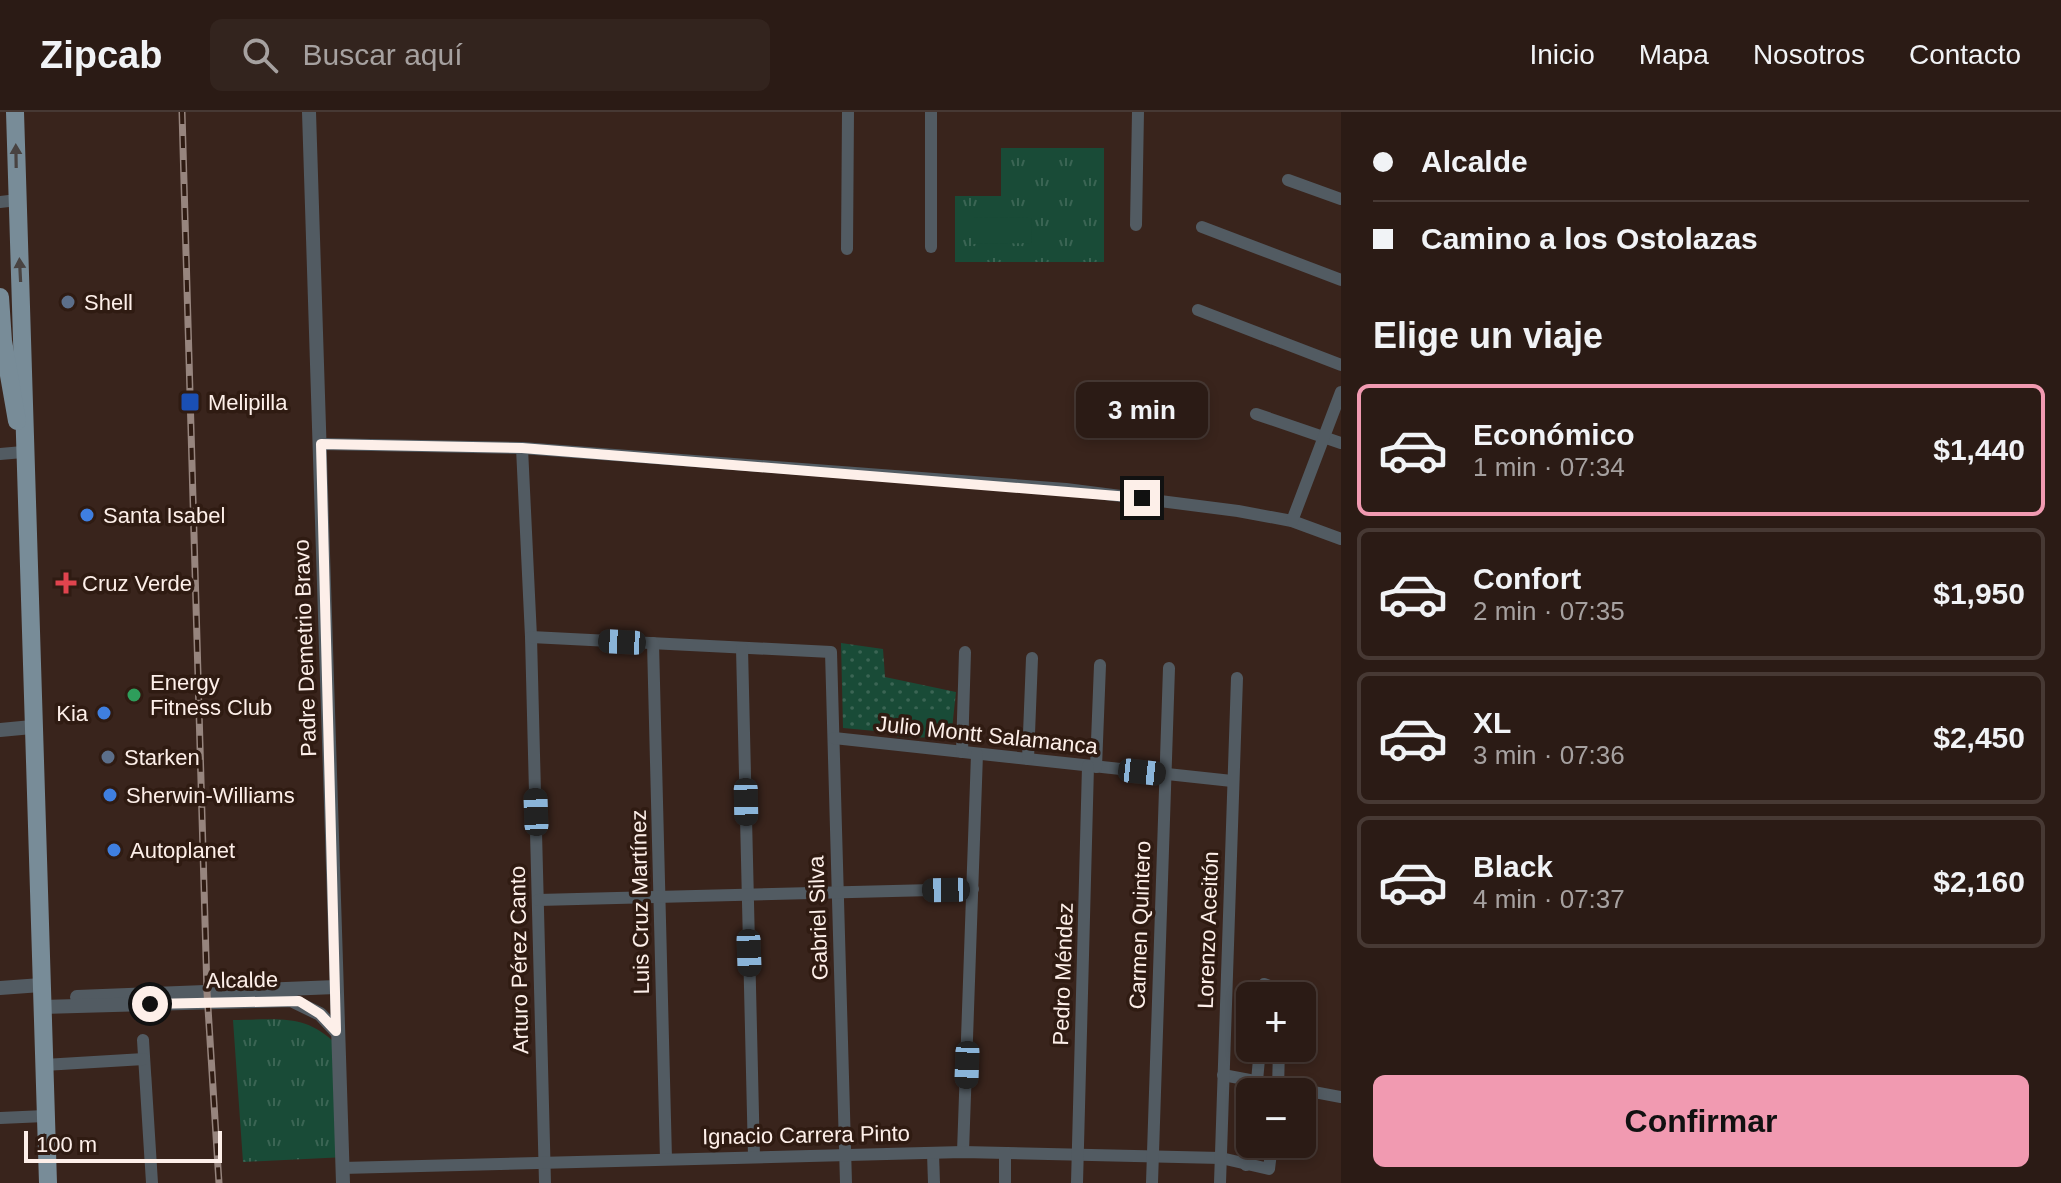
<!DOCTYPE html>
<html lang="es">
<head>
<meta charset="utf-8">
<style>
  body { margin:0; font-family:Helvetica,sans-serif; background:#33241e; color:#f1f3f6; height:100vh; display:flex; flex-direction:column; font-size:30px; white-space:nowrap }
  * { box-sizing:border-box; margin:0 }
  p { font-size:26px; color:#a6a1a0 }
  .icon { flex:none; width:44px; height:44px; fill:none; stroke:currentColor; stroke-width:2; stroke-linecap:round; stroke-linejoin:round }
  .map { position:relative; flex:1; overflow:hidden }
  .panel { display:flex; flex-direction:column; background:#2b1b15; width:720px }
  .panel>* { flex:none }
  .top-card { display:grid; align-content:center; height:176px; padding:0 32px; background:#2b1b15 }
  .tools { position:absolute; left:1236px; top:870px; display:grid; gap:16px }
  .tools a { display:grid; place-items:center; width:80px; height:80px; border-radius:12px; background:#2b1b15; box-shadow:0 4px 12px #0003,0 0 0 2px #473934; font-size:40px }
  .scale { position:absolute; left:24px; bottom:20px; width:198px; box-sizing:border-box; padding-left:8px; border:4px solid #fdefe9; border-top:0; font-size:22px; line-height:28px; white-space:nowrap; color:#fdefe9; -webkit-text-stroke:6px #2f1b12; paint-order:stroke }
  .end { position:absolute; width:36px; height:36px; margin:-18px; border:10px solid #fdefe9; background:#111; box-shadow:0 0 0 4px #111 }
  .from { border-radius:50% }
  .bubble { position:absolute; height:56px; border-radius:12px; background:#2b1b15; box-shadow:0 4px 12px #0003,0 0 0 2px #473934; font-size:26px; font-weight:700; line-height:56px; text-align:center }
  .car { position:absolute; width:24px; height:48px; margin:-24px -12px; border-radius:10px; box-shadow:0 0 6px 2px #0007; background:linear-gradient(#222 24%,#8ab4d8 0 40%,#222 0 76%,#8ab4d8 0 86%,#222 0) }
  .top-card b { display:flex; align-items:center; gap:28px; height:76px; font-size:30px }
  .top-card b+b { border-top:2px solid #473934 }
  .top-card i { width:20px; height:20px; background:#f1f3f6 }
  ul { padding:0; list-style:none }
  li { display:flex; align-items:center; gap:24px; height:132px; margin:0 16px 12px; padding:0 16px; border:4px solid #473934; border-radius:12px }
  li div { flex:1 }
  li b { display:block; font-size:30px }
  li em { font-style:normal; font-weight:700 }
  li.current { border-color:#f19ab1 }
  li>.icon { width:72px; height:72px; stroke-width:1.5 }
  h2 { padding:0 32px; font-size:36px; line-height:96px }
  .button { display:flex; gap:16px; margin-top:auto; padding:16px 32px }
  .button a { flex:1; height:92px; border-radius:12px; background:#f19ab1; color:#111; font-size:32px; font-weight:700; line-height:92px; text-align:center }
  header { display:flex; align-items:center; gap:48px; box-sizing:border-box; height:112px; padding:0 40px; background:#2b1b15; border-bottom:2px solid #473934 }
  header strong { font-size:38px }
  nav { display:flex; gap:44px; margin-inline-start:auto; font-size:28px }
  .search { width:560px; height:72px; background:#33241e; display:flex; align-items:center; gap:20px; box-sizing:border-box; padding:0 28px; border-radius:12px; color:#a6a1a0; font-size:30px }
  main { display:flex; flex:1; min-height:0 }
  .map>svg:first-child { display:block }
</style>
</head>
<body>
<header>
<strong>Zipcab</strong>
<div class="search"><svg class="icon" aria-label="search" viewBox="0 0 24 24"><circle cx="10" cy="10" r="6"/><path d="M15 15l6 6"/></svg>Buscar aquí</div>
<nav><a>Inicio</a><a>Mapa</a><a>Nosotros</a><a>Contacto</a></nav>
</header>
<main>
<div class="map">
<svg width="1341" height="1071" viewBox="0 0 1341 1071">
  <defs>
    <pattern id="grass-tufts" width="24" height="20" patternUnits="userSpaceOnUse" patternTransform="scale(2)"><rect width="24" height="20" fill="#194b37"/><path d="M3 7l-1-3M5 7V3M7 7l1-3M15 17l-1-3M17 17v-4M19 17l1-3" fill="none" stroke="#3b6554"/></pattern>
    <pattern id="park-dots" width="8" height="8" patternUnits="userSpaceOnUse" patternTransform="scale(2)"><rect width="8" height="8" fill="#194b37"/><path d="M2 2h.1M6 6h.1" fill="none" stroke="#3b6554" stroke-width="1.8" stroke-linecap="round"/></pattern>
  </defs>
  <rect width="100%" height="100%" fill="#39241c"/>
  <!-- grass -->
  <g fill="url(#grass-tufts)">
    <polygon points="1001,36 1104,36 1104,150 955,150 955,84 1001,84"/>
    <path d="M 233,908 C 276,908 305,900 337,933 L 346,1045 L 243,1050 Z"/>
  </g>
  <!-- park -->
  <polygon fill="url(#park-dots)" points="841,531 883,537 885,565 956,580 951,626 843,616"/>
  <!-- pitch -->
  <g fill="#194b37">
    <polygon points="1031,105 1032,131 971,132 971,106"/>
    <polygon points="898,597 952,598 951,626 897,625"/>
  </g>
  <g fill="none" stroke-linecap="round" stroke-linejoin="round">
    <!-- minor -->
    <g stroke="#525b62" stroke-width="12">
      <polyline points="931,0 931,135"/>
      <polyline points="1288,68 1341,87"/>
      <polyline points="0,90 17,88"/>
      <polyline points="1136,113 1138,0"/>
      <polyline points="1202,115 1341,168"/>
      <polyline points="847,137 848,0"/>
      <polyline points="1198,198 1341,253"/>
      <polyline points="1256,302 1341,331"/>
      <polyline points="321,332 522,336 1066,377 1238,399 1292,409 1341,427"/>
      <polyline points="522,336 531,525 545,1071"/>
      <polyline points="0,342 23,340"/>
      <polyline points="1292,409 1341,280"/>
      <polyline points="531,525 831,540 846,1071"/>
      <polyline points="653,531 666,1047"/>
      <polyline points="742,536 754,1045"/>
      <polyline points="834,626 1232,669"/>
      <polyline points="962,640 965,540"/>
      <polyline points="1028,647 1032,546"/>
      <polyline points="1096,655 1100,553"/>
      <polyline points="538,788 973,777"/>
      <polyline points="1263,884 1264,872 1281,878 1280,884"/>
      <polyline points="143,928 152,1071"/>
      <polyline points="44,953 144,947"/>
      <polyline points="1223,963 1341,985"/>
      <polyline points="1278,977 1279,936"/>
      <polyline points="1256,980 1260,936"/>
      <polyline points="0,1006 45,1004"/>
      <polyline points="963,1040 977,642"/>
      <polyline points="933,1041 934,1071"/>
      <polyline points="1246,1053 1250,1021"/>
      <polyline points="342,1056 963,1040 1221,1046 1269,1057 1272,1032"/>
      <polyline points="1005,1071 1005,1041"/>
      <polyline points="1077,1071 1088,654"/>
      <polyline points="1152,1071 1169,556"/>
      <polyline points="1220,1071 1237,566"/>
    </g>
    <!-- tertiary -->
    <g stroke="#525b62" stroke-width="14">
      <polyline points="309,0 343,1071"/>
      <polyline points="0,618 32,615"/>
      <polyline points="0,876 41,873"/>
      <polyline points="77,885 336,875"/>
      <polyline points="42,895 291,888 320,902 336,919"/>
    </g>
    <!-- primary -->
    <g stroke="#788c98" stroke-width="18">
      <polyline points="15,0 48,1071"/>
      <polyline points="0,185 3,229 17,309"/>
    </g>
    <!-- rail casing -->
    <g stroke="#97857e" stroke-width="7">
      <polyline id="rail" points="182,0 207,880 219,1071"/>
    </g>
    <!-- rail -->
    <use href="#rail" stroke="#2f1b12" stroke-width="4" stroke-dasharray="12" stroke-linecap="butt"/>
  </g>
  <!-- one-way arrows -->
  <defs><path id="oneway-solid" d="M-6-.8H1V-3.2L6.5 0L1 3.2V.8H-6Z" transform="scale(2)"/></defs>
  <g fill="#494341">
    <use href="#oneway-solid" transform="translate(16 44) rotate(-91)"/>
    <use href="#oneway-solid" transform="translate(20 158) rotate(-93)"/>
  </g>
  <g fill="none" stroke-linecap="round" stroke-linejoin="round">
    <!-- route -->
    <polyline stroke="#fdefe9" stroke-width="10" points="150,892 299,889 320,902 336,919 321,332 522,336 1142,386"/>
  </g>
  <!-- markers -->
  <g fill="#5c6f8a" stroke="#2f1b12" stroke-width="3">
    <circle cx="68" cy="190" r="8"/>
    <circle cx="108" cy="645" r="8"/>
  </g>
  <rect fill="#1a4fb4" stroke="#2f1b12" stroke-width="3" x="180" y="280" width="20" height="20" rx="4"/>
  <g fill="#3f7fe0" stroke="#2f1b12" stroke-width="3">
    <circle cx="87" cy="403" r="8"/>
    <circle cx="104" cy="601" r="8"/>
    <circle cx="110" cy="683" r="8"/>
    <circle cx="114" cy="738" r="8"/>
  </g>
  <path fill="#e0444e" stroke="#2f1b12" stroke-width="3" d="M62 459h8v8h8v8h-8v8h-8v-8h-8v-8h8z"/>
  <circle fill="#2e9e5b" stroke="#2f1b12" stroke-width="3" cx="134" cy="583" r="8"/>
  <g text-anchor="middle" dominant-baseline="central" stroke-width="7" stroke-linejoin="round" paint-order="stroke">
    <!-- poi labels -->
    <g font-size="22" fill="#fdefe9" stroke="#2f1b12" text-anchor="start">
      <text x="84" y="190">Shell</text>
      <text x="208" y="290">Melipilla</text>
      <text x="103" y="403">Santa Isabel</text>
      <text x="82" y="471">Cruz Verde</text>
      <text x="150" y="570">Energy<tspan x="150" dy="25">Fitness Club</tspan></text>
      <text x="88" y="601" text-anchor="end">Kia</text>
      <text x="124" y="645">Starken</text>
      <text x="126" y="683">Sherwin-Williams</text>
      <text x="130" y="738">Autoplanet</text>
    </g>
    <!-- street labels -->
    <g font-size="22" fill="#fdefe9" stroke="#2f1b12">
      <text transform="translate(305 536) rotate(-92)">Padre Demetrio Bravo</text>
      <text transform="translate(987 623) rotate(6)">Julio Montt Salamanca</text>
      <text transform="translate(640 790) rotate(-91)">Luis Cruz Martínez</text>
      <text transform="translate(818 806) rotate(-92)">Gabriel Silva</text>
      <text transform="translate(1140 813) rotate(-88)">Carmen Quintero</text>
      <text transform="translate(1208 818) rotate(-88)">Lorenzo Aceitón</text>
      <text transform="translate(519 848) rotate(-91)">Arturo Pérez Canto</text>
      <text transform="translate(1063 862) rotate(-88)">Pedro Méndez</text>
      <text transform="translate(242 868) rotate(-1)">Alcalde</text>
      <text transform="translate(806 1023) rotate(-1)">Ignacio Carrera Pinto</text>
    </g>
  </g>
</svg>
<div class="tools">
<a>+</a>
<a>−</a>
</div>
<div class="scale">100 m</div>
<i class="end from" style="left:150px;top:892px"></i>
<i class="end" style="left:1142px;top:386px"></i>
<div class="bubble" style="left:1076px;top:270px;width:132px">3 min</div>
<i class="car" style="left:622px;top:530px;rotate:273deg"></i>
<i class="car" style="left:1142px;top:660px;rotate:96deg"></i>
<i class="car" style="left:746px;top:690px;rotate:179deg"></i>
<i class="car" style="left:536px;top:700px;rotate:358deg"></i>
<i class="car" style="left:946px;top:778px;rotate:269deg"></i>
<i class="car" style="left:749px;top:841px;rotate:178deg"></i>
<i class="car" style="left:967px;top:953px;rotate:182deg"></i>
</div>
<section class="panel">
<div class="top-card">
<b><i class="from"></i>Alcalde</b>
<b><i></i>Camino a los Ostolazas</b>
</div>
<h2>Elige un viaje</h2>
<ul>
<li class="current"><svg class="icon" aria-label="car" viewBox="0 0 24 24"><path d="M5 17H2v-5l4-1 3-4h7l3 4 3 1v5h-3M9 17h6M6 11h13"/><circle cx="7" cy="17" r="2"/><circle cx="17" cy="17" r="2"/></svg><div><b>Económico</b><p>1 min · 07:34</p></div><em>$1,440</em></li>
<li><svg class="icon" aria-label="car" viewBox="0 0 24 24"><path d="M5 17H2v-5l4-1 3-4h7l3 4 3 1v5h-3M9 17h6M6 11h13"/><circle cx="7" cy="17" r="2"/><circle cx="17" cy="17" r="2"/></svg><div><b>Confort</b><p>2 min · 07:35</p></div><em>$1,950</em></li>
<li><svg class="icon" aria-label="car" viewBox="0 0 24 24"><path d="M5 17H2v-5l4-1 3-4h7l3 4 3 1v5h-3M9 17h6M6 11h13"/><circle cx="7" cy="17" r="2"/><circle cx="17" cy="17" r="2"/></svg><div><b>XL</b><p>3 min · 07:36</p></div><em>$2,450</em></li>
<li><svg class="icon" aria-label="car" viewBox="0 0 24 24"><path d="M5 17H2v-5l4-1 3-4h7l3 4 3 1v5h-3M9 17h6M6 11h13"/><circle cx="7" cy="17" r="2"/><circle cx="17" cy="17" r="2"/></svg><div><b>Black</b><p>4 min · 07:37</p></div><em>$2,160</em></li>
</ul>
<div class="button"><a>Confirmar</a></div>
</section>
</main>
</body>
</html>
